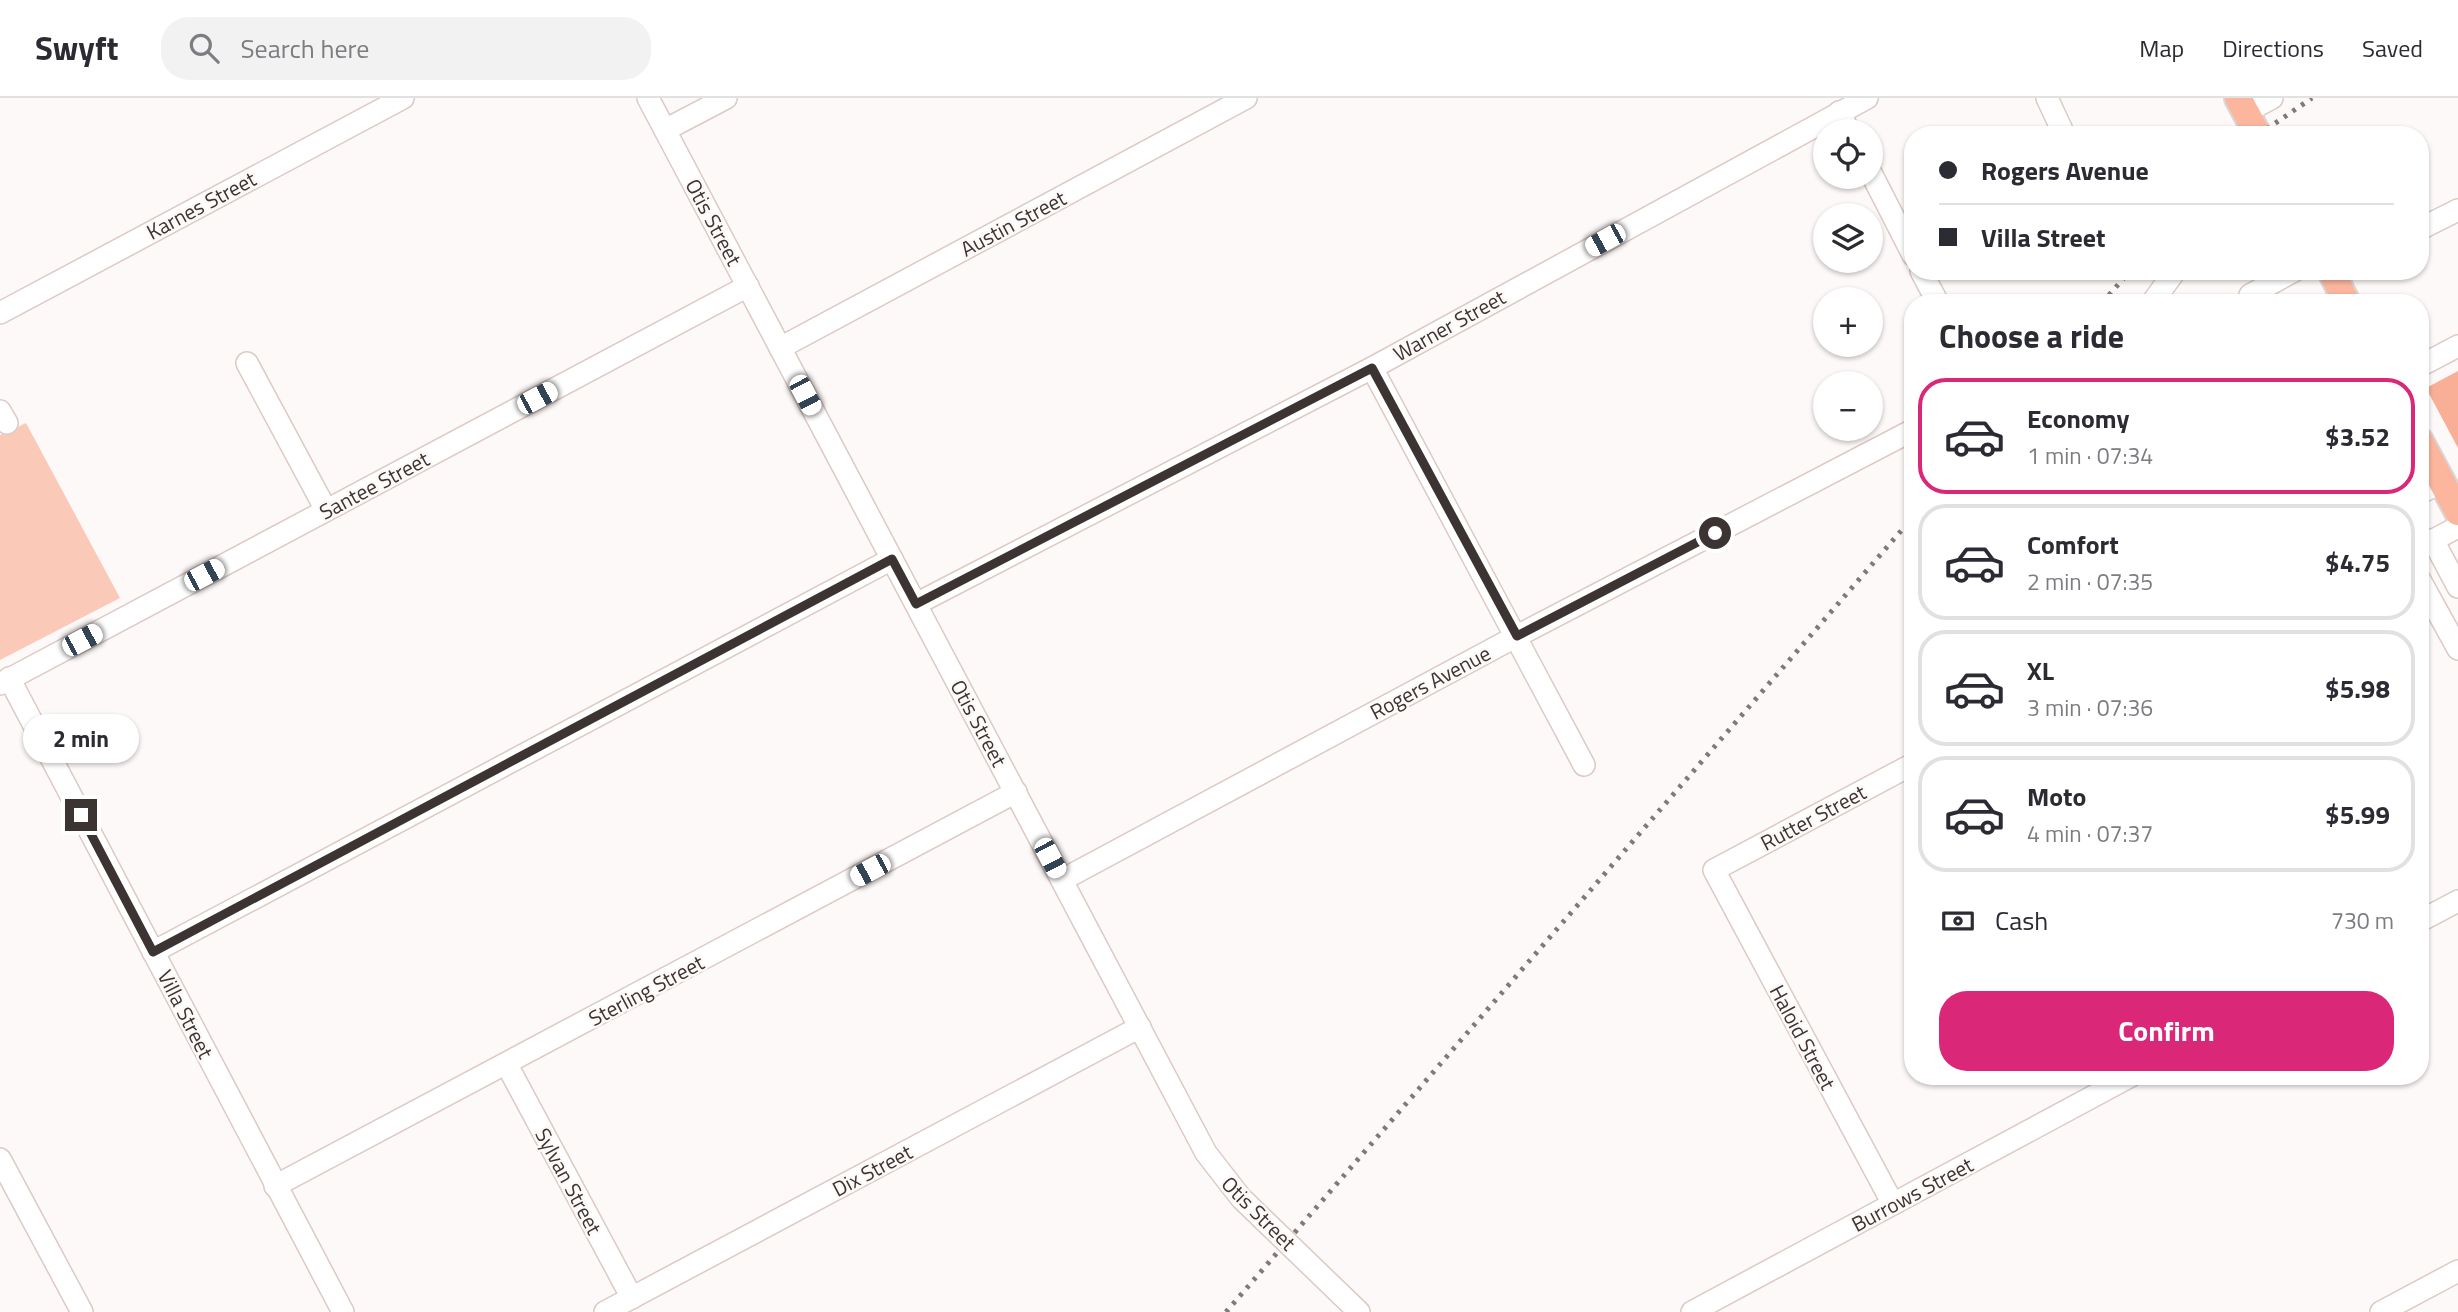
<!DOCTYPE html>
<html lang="en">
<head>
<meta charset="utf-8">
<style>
  body { margin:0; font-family:"Titillium Web",sans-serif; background:#f2f2f3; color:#2b2b33; height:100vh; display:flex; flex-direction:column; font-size:26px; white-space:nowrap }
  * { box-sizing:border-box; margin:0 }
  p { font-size:23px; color:#7c7c81 }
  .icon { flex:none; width:38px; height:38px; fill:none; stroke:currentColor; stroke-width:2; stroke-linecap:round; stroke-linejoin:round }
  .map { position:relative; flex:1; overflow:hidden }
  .panel { position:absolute; left:1904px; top:196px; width:525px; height:791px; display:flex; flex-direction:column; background:#fff; border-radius:28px; box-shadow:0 2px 5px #0004 }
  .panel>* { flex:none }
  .banner { position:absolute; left:1904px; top:28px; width:525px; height:154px; border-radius:28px; box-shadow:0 2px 5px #0004; display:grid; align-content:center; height:154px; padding:0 35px; background:#fff }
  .buttons { position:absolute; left:1813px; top:21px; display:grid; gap:14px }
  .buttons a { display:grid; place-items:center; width:70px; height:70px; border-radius:50%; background:#fff; box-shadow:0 2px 5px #0004; font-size:35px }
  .end { position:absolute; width:32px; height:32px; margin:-16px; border:9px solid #3b3432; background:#fff; box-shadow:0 0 0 4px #fff }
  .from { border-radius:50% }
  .bubble { position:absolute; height:49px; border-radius:24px; background:#fff; box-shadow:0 2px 5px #0004; font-size:23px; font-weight:700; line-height:49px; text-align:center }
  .car { position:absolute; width:21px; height:42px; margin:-21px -10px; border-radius:9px; box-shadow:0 0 5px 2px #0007; background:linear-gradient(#fff 24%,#345 0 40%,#fff 0 76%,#345 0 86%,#fff 0) }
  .banner b { display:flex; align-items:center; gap:24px; height:66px; font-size:26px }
  .banner b+b { border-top:2px solid #e1e1e2 }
  .banner i { width:18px; height:18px; background:#2b2b33 }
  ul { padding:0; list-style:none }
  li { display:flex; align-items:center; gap:21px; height:116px; margin:0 14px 10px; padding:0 21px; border:4px solid #e1e1e2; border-radius:28px }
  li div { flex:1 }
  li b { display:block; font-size:26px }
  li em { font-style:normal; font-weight:700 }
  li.on { border-color:#db2777 }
  li>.icon { width:63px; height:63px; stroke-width:1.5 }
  h2 { padding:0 35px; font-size:32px; line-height:84px }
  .pay { display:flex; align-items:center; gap:18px; height:77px; padding:0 35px; font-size:26px }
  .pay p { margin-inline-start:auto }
  .cta { display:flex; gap:14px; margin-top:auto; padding:14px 35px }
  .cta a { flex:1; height:80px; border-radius:28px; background:#db2777; color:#fff; font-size:28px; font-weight:700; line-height:80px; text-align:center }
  header { display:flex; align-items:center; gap:42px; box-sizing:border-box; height:98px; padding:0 35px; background:#fff; border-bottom:2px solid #e1e1e2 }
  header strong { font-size:33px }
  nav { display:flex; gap:38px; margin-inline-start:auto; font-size:24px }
  .search { width:490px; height:63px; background:#f2f2f3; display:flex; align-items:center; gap:18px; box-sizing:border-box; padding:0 24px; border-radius:28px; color:#7c7c81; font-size:26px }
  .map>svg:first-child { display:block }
</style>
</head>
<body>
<header>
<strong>Swyft</strong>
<div class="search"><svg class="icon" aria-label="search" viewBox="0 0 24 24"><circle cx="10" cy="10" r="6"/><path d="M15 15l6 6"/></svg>Search here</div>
<nav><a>Map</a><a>Directions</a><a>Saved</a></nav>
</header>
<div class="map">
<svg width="2458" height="1214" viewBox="0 0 2458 1214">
  <rect width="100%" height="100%" fill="#fdf9f8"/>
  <!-- green -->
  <polygon fill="#fbc9b8" points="26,325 120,500 0,562 0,337"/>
  <!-- building -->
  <polygon fill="#f8af96" points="2458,273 2458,350 2426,290"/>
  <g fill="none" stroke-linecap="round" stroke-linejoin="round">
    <!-- minor casing -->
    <g stroke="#dccac4" stroke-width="24">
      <g id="minor">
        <polyline points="648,0 1206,1055 1241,1100 1359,1214"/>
        <polyline points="2047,0 2062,32"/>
        <polyline points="1839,14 1849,33"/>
        <polyline points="2246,14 2272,0"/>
        <polyline points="665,32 726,0"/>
        <polyline points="1871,75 1913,157"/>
        <polyline points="2420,131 2458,112"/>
        <polyline points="1921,173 1938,205"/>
        <polyline points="2250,197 2294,173"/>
        <polyline points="2152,205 2175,173"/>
        <polyline points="0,215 403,0"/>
        <polyline points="780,250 1246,0"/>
        <polyline points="247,265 326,412"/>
        <polyline points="2420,268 2458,248"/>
        <polyline points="1372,270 1584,667"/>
        <polyline points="0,313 7,325"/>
        <polyline points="2420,395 2442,384"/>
        <polyline points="2433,442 2458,489"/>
        <polyline points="2422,448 2458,429"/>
        <polyline points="2420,482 2458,551"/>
        <polyline points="916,506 1372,270 1867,0"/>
        <polyline points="9,580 343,1214"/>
        <polyline points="0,586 748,188"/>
        <polyline points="1062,782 1517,538 1913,332"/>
        <polyline points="2420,823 2458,803"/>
        <polyline points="153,854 892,461"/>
        <polyline points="507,967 632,1200"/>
        <polyline points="0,1061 82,1214"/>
        <polyline points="275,1088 1016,694"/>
        <polyline points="1893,1106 1714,772 1913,666"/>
        <polyline points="605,1214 1140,929"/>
        <polyline points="1692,1214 2131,978"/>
        <polyline points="2381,1214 2458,1173"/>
      </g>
    </g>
    <!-- major casing -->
    <g stroke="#d8d6d6" stroke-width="30">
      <g id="major">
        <polyline points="2238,0 2258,37"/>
        <polyline points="2331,173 2347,205"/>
        <polyline points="2420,343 2458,414"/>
      </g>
    </g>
    <!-- minor -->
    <use href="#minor" stroke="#fff" stroke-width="21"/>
    <!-- major -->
    <use href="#major" stroke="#fcb69d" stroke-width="26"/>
    <!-- rail -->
    <g stroke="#7f7978" stroke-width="5" stroke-dasharray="3.5 7" stroke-linecap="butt">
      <polyline points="2258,37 2312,0"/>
      <polyline points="2102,205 2130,173"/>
      <polyline points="1226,1214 1913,419"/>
    </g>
  </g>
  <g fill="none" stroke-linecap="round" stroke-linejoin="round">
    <!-- route -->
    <polyline stroke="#3b3432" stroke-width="9" points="81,717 153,854 892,461 916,506 1372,270 1517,538 1715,435"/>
  </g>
  <g text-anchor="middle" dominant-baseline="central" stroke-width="5" stroke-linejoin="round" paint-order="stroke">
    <!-- street labels -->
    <g font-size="21" fill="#3b3432" stroke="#fdf9f8">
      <text transform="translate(201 107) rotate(-28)">Karnes Street</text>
      <text transform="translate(714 124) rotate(62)">Otis Street</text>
      <text transform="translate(1013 125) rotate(-28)">Austin Street</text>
      <text transform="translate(1449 227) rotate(-29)">Warner Street</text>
      <text transform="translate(374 387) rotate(-28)">Santee Street</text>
      <text transform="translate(1430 584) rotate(-28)">Rogers Avenue</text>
      <text transform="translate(979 625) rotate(62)">Otis Street</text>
      <text transform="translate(1813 719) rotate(-28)">Rutter Street</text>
      <text transform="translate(646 892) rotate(-28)">Sterling Street</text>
      <text transform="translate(186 916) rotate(63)">Villa Street</text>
      <text transform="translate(1803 939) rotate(62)">Haloid Street</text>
      <text transform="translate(872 1072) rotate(-28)">Dix Street</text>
      <text transform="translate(569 1083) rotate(62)">Sylvan Street</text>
      <text transform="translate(1912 1096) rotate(-28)">Burrows Street</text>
      <text transform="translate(1259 1115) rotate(45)">Otis Street</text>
    </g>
  </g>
</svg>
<div class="buttons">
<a><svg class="icon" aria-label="locate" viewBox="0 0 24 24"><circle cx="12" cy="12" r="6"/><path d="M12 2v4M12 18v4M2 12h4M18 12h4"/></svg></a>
<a><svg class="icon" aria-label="layers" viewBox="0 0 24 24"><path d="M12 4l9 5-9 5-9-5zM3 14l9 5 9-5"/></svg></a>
<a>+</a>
<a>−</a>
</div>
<i class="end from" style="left:1715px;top:435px"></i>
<i class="end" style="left:81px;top:717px"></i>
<div class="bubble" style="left:23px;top:616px;width:116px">2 min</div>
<i class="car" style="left:1605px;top:142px;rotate:241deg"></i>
<i class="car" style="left:805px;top:297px;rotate:152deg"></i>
<i class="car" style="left:537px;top:300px;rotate:62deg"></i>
<i class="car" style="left:204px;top:477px;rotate:62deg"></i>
<i class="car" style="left:82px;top:542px;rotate:62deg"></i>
<i class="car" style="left:1050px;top:760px;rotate:152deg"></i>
<i class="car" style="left:870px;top:772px;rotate:242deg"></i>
<div class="banner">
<b><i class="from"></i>Rogers Avenue</b>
<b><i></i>Villa Street</b>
</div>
<section class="panel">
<h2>Choose a ride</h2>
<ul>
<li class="on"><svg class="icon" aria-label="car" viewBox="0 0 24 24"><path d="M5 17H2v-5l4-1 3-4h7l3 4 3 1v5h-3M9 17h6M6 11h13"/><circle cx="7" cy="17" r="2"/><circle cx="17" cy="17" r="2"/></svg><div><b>Economy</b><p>1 min · 07:34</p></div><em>$3.52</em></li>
<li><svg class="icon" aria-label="car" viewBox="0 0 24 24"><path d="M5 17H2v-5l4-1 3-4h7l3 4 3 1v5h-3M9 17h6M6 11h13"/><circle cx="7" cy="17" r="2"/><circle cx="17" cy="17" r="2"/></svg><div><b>Comfort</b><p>2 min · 07:35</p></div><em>$4.75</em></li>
<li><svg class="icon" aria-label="car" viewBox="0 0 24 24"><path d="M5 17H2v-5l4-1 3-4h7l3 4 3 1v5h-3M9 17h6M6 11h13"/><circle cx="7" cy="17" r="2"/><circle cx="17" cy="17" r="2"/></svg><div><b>XL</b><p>3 min · 07:36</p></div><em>$5.98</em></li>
<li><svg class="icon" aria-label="car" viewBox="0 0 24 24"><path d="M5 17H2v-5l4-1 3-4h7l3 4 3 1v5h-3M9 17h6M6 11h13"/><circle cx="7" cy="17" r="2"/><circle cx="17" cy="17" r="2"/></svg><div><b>Moto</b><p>4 min · 07:37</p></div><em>$5.99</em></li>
</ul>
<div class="pay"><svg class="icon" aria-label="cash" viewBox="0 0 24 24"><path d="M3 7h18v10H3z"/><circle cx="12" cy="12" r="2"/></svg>Cash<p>730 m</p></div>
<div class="cta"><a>Confirm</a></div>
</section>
</div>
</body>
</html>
